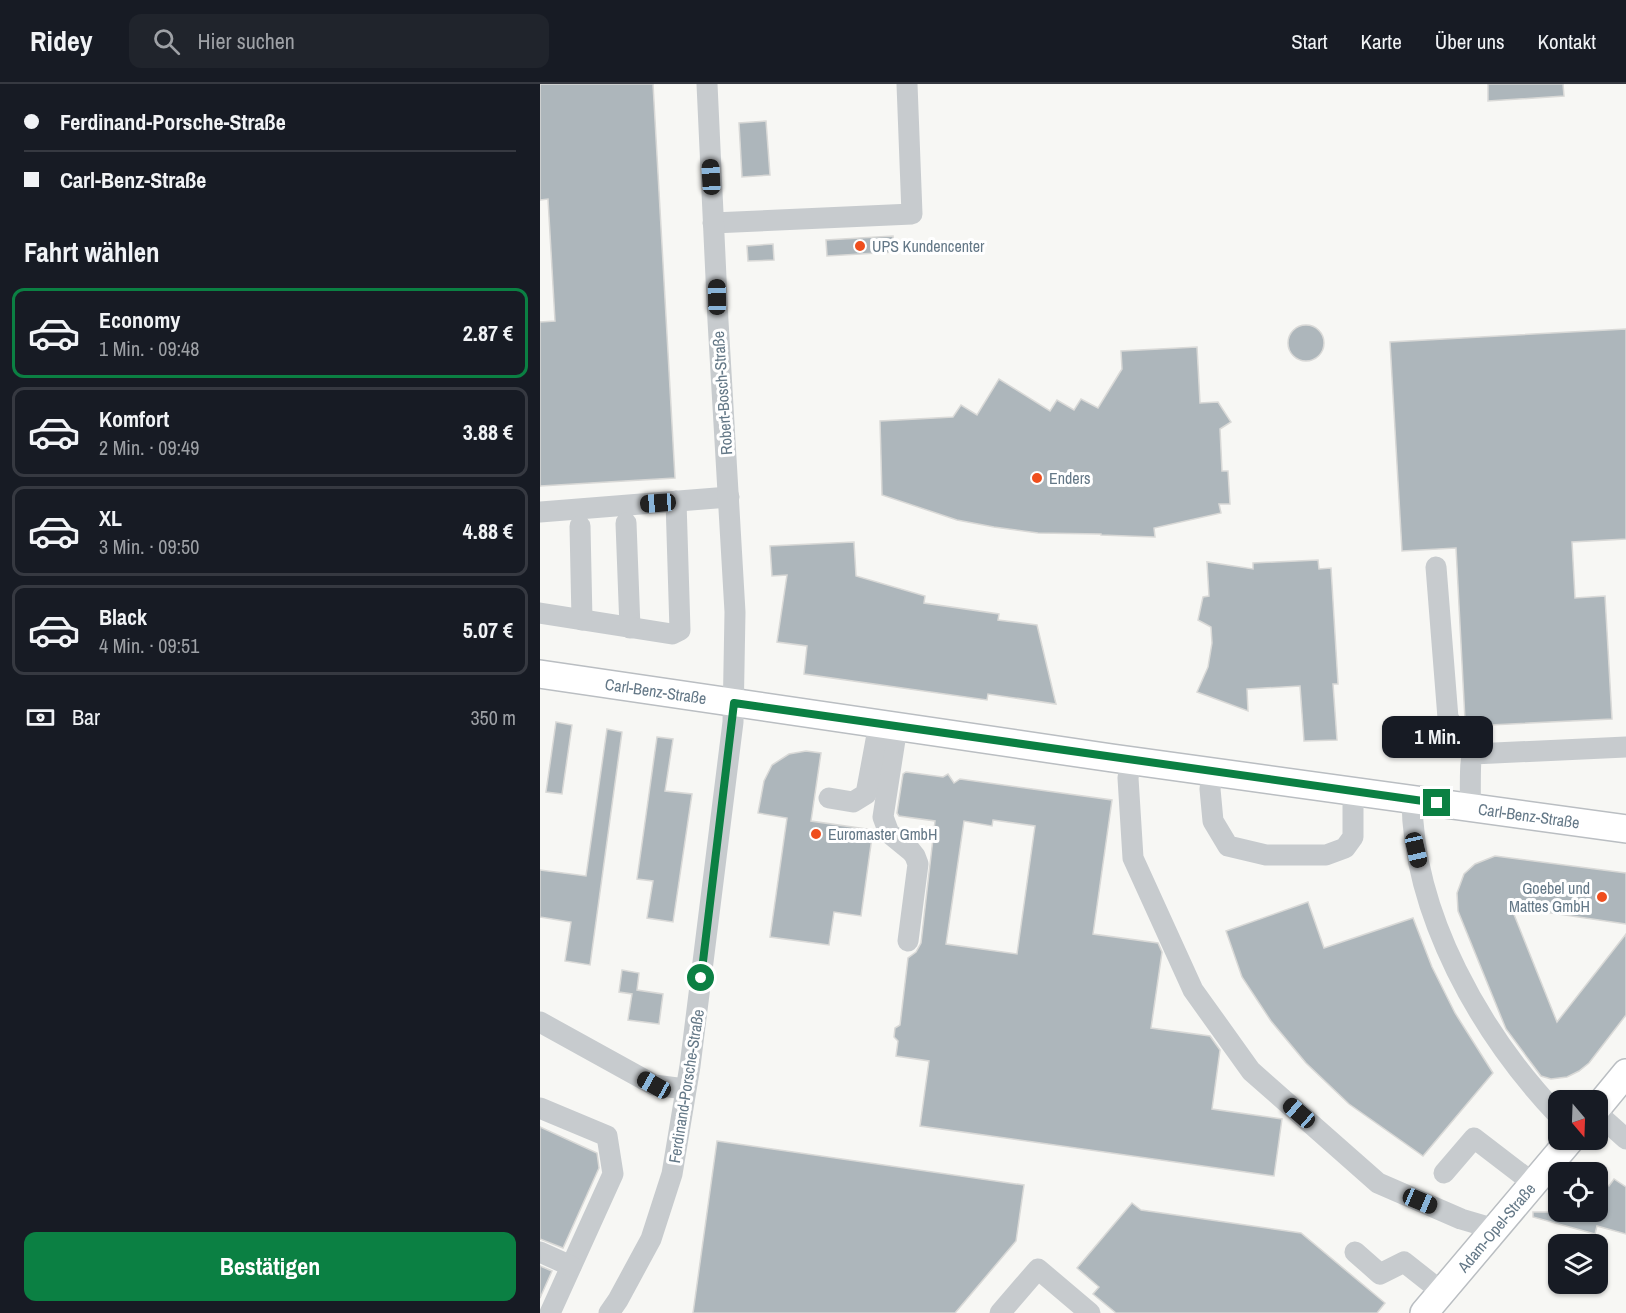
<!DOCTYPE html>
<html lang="de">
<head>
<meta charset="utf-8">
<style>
  body { margin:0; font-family:"Archivo Narrow",sans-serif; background:#20242c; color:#f1f3f6; height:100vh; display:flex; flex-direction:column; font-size:22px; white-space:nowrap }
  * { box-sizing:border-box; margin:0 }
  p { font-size:20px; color:#9ea1a6 }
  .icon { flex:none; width:33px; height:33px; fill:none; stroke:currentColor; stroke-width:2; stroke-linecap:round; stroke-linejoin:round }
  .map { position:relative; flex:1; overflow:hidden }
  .drawer { display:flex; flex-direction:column; background:#171b24; width:540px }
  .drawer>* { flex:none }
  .banner { display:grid; align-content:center; height:132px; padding:0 24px; background:#171b24 }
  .needle { width:39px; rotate:161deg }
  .buttons { position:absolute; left:1008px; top:1006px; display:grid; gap:12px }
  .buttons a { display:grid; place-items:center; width:60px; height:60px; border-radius:12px; background:#171b24; box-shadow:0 2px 4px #0004; font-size:30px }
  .end { position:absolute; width:27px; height:27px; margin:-14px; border:8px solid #0b8043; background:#fff; box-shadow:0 0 0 3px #fff }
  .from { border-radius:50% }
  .bubble { position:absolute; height:42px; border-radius:12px; background:#171b24; box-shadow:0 2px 4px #0004; font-size:20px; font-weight:800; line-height:42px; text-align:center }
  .car { position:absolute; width:18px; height:36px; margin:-18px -9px; border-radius:8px; box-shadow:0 0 4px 2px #0007; background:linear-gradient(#222 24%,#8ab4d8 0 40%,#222 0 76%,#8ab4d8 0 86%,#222 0) }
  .banner b { display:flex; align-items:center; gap:21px; height:57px; font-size:22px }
  .banner b+b { border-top:2px solid #363941 }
  .banner i { width:15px; height:15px; background:#f1f3f6 }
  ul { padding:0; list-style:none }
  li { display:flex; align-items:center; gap:18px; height:90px; margin:0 12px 9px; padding:0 12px; border:3px solid #363941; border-radius:12px }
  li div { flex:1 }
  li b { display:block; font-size:22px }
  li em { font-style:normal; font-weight:800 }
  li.current { border-color:#0b8043 }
  li>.icon { width:54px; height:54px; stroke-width:1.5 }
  h2 { padding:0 24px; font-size:27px; line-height:72px }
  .pay { display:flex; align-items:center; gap:15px; height:66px; padding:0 24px; font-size:22px }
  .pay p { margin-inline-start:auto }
  .primary-button { display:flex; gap:12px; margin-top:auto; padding:12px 24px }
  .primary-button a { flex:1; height:69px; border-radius:12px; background:#0b8043; color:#fff; font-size:24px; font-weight:800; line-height:69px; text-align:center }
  header { display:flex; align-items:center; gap:36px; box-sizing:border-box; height:84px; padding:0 30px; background:#171b24; border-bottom:2px solid #363941 }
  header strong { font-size:28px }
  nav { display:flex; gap:33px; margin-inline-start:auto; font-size:21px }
  .search { width:420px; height:54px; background:#20242c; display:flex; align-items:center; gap:15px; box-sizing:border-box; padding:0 21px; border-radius:12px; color:#9ea1a6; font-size:22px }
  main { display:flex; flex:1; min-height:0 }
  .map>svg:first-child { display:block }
</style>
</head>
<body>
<header>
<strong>Ridey</strong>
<div class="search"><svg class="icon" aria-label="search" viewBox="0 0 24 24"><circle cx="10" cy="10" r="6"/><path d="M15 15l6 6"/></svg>Hier suchen</div>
<nav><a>Start</a><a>Karte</a><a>Über uns</a><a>Kontakt</a></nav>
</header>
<main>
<section class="drawer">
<div class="banner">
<b><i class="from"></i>Ferdinand-Porsche-Straße</b>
<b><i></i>Carl-Benz-Straße</b>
</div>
<h2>Fahrt wählen</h2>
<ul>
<li class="current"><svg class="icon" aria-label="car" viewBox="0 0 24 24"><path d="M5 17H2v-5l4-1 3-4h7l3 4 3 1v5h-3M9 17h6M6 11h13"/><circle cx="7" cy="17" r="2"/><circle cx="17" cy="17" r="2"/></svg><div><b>Economy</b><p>1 Min. · 09:48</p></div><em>2.87 €</em></li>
<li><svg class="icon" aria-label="car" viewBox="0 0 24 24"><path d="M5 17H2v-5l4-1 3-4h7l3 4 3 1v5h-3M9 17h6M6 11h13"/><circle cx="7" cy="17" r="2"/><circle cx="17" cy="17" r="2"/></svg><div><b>Komfort</b><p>2 Min. · 09:49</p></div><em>3.88 €</em></li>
<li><svg class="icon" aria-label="car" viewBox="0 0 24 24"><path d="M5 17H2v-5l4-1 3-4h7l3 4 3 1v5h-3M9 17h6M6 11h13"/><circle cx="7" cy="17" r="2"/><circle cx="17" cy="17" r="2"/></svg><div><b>XL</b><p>3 Min. · 09:50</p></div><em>4.88 €</em></li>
<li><svg class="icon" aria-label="car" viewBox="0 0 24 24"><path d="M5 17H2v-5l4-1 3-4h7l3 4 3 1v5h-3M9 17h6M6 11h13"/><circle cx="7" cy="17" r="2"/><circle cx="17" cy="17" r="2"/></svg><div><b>Black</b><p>4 Min. · 09:51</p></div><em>5.07 €</em></li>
</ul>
<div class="pay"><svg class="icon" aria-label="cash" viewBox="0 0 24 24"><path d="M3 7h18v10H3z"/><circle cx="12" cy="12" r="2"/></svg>Bar<p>350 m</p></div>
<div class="primary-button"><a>Bestätigen</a></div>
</section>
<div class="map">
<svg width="1086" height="1229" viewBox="0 0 1086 1229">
  <rect width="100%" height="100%" fill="#f7f7f4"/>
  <!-- building -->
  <g fill="#adb6bb" stroke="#d9d9d7" stroke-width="1.5" fill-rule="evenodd">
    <polygon points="0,0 113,0 135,394 0,402 0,238 15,237 8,115 0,116"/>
    <polygon points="948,0 1023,0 1024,12 948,17"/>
    <polygon points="226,37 230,91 202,93 199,39"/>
    <polygon points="353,152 354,168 287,172 286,156"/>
    <polygon points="233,160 234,176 208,177 207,162"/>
    <circle cx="766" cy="259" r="18"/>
    <polygon points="1086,245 1086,455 1032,458 1035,514 1065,512 1072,635 929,642 925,636 916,464 862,467 850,258"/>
    <polygon points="657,263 660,319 678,318 691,338 680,345 682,387 688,387 690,420 679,420 681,429 614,444 615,453 561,451 561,450 498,449 454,443 417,436 342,411 340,337 413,333 421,321 437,331 459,295 510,327 517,316 534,326 541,315 558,324 582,285 581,267"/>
    <polygon points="314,458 316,492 385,512 384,519 459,530 458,536 497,541 516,620 448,610 447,616 264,590 267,562 237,558 247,491 232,492 230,462"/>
    <polygon points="778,476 779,485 791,484 798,600 793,600 797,656 764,657 760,602 707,605 708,627 657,608 668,583 672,559 671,543 658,536 663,513 669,512 667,478 713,485 713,479"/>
    <polygon points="16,638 32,641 22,710 6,708"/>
    <polygon points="67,645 82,648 50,881 25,877 31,838 0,833 0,786 46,792"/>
    <polygon points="117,653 133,655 125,707 152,710 133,838 107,834 113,797 97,795"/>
    <polygon points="266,667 281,669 271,737 333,746 321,832 294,828 289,861 230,853 247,734 218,729 224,697 232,681 249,670"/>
    <path d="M 366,688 L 403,693 L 408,690 L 414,699 L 420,695 L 572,716 L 553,850 L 618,859 L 622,868 L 611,944 L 670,952 L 680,966 L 672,1025 L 742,1035 L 734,1092 L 380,1042 L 389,977 L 356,972 L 358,957 L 354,953 L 355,944 L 360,941 L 368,874 L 376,868 L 381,859 L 395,737 L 359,732 L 357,729 L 363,690 ZM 453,736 L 495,742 L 477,870 L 406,860 L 424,737 L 452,742 Z"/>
    <polygon points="955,772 1086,789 1086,840 971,823 1017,938 1086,850 1086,931 1049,979 1039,987 1027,993 1011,995 1001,992 966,945 918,827 917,809 924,790 935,780"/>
    <polygon points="768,818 784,864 873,834 892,883 915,929 953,989 883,1072 809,1020 766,979 731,937 702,893 686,847"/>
    <polygon points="82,886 99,889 97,906 123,910 119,940 88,936 92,910 79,908"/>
    <polygon points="0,1043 57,1069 59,1084 23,1164 0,1155"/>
    <polygon points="177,1057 484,1101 476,1157 415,1229 153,1229"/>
    <polygon points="1058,1093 1069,1102 1074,1095 1086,1103 1086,1150 1057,1142 1055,1150 993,1133 993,1128 1058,1128"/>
    <polygon points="592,1119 601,1126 761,1149 845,1219 837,1229 576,1229 553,1210 559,1203 537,1184"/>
    <polygon points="0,1182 12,1187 0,1214"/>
  </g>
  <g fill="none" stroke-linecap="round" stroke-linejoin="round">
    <!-- major casing -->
    <g stroke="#babec2" stroke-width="30">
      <g id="major">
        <path id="s1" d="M 0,590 L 572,674 L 1086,745"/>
        <polyline points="1058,1023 1086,989"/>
        <path id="s2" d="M 884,1229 L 1030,1056"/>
      </g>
    </g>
    <!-- minor -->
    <g stroke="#c7cbce" stroke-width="21">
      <polyline points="173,139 372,130 367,0"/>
      <polyline points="0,428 189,413"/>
      <polyline points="86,439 90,544"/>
      <polyline points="40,442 42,536"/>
      <polyline points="896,483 908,634 933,670"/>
      <polyline points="0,529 132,550 140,546 136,417"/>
      <polyline points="357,643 343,733 349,749 371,767 375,772 378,780 368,857"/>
      <polyline points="591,676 588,694 593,774 653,906 711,987 838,1099 921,1135 955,1145"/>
      <polyline points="673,687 670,705 673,737 688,762 726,771 786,771 805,764 813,753 813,707"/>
      <polyline points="289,714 313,718 326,710 339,640"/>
      <path d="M 872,716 C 873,831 941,950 1018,1031"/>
      <path d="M 930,723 C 931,711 929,676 933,670 L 1086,663"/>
      <polyline points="0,938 114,1001 145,1005"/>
      <polyline points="0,1024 67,1052 73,1090 10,1229"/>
      <polyline points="1058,1030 1086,1055"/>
      <polyline points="904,1089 934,1054 994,1100"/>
      <polyline points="0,1168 31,1182"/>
      <polyline points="815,1168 840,1190 864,1178 902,1208"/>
      <polyline points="69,1229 78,1216 111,1155 132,1090 150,982 193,638 195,528 178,237 167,0"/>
      <polyline points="460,1229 498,1185 550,1229"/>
    </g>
    <!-- major -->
    <use href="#major" stroke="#fff" stroke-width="27"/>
  </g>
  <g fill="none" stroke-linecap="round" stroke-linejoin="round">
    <!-- route -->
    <polyline stroke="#0b8043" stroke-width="8" points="161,894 194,619 897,719"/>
  </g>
  <!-- markers -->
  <g fill="#ef4e1d" stroke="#fff" stroke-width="2">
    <circle cx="320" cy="162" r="6"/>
    <circle cx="497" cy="394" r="6"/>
    <circle cx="276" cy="750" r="6"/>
    <circle cx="1062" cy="813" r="6"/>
  </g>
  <g text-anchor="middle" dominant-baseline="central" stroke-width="6" stroke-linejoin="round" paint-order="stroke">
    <!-- poi labels -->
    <g font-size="16" fill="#647887" stroke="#fff" text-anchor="start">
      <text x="332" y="162">UPS Kundencenter</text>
      <text x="509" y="394">Enders</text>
      <text x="288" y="750">Euromaster GmbH</text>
      <text x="1050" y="804" text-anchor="end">Goebel und<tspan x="1050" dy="18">Mattes GmbH</tspan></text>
    </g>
    <!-- street labels -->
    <g font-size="16" fill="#647887" stroke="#fff">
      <text transform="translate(182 309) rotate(-94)">Robert-Bosch-Straße</text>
      <text stroke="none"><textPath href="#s1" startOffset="117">Carl-Benz-Straße</textPath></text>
      <text stroke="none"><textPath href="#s1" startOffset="999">Carl-Benz-Straße</textPath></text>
      <text transform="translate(146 1002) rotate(-81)">Ferdinand-Porsche-Straße</text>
      <text stroke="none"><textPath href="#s2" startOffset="112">Adam-Opel-Straße</textPath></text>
    </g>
  </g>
</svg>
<div class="buttons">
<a><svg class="needle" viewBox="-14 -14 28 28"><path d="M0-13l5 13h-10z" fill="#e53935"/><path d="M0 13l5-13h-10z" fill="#9ea1a6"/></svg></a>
<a><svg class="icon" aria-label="locate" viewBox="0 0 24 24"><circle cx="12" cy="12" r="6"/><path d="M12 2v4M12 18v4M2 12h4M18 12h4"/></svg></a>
<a><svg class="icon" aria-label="layers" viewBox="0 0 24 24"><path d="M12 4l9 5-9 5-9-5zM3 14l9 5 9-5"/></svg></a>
</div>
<i class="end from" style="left:161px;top:894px"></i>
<i class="end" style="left:897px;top:719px"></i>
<div class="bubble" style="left:842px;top:632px;width:111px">1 Min.</div>
<i class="car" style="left:171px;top:93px;rotate:357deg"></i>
<i class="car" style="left:177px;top:213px;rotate:359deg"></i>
<i class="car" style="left:118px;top:419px;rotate:266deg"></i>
<i class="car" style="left:876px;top:766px;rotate:167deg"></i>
<i class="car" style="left:114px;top:1001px;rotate:299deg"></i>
<i class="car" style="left:759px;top:1029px;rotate:311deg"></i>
<i class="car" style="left:880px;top:1117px;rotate:113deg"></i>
</div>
</main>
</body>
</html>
